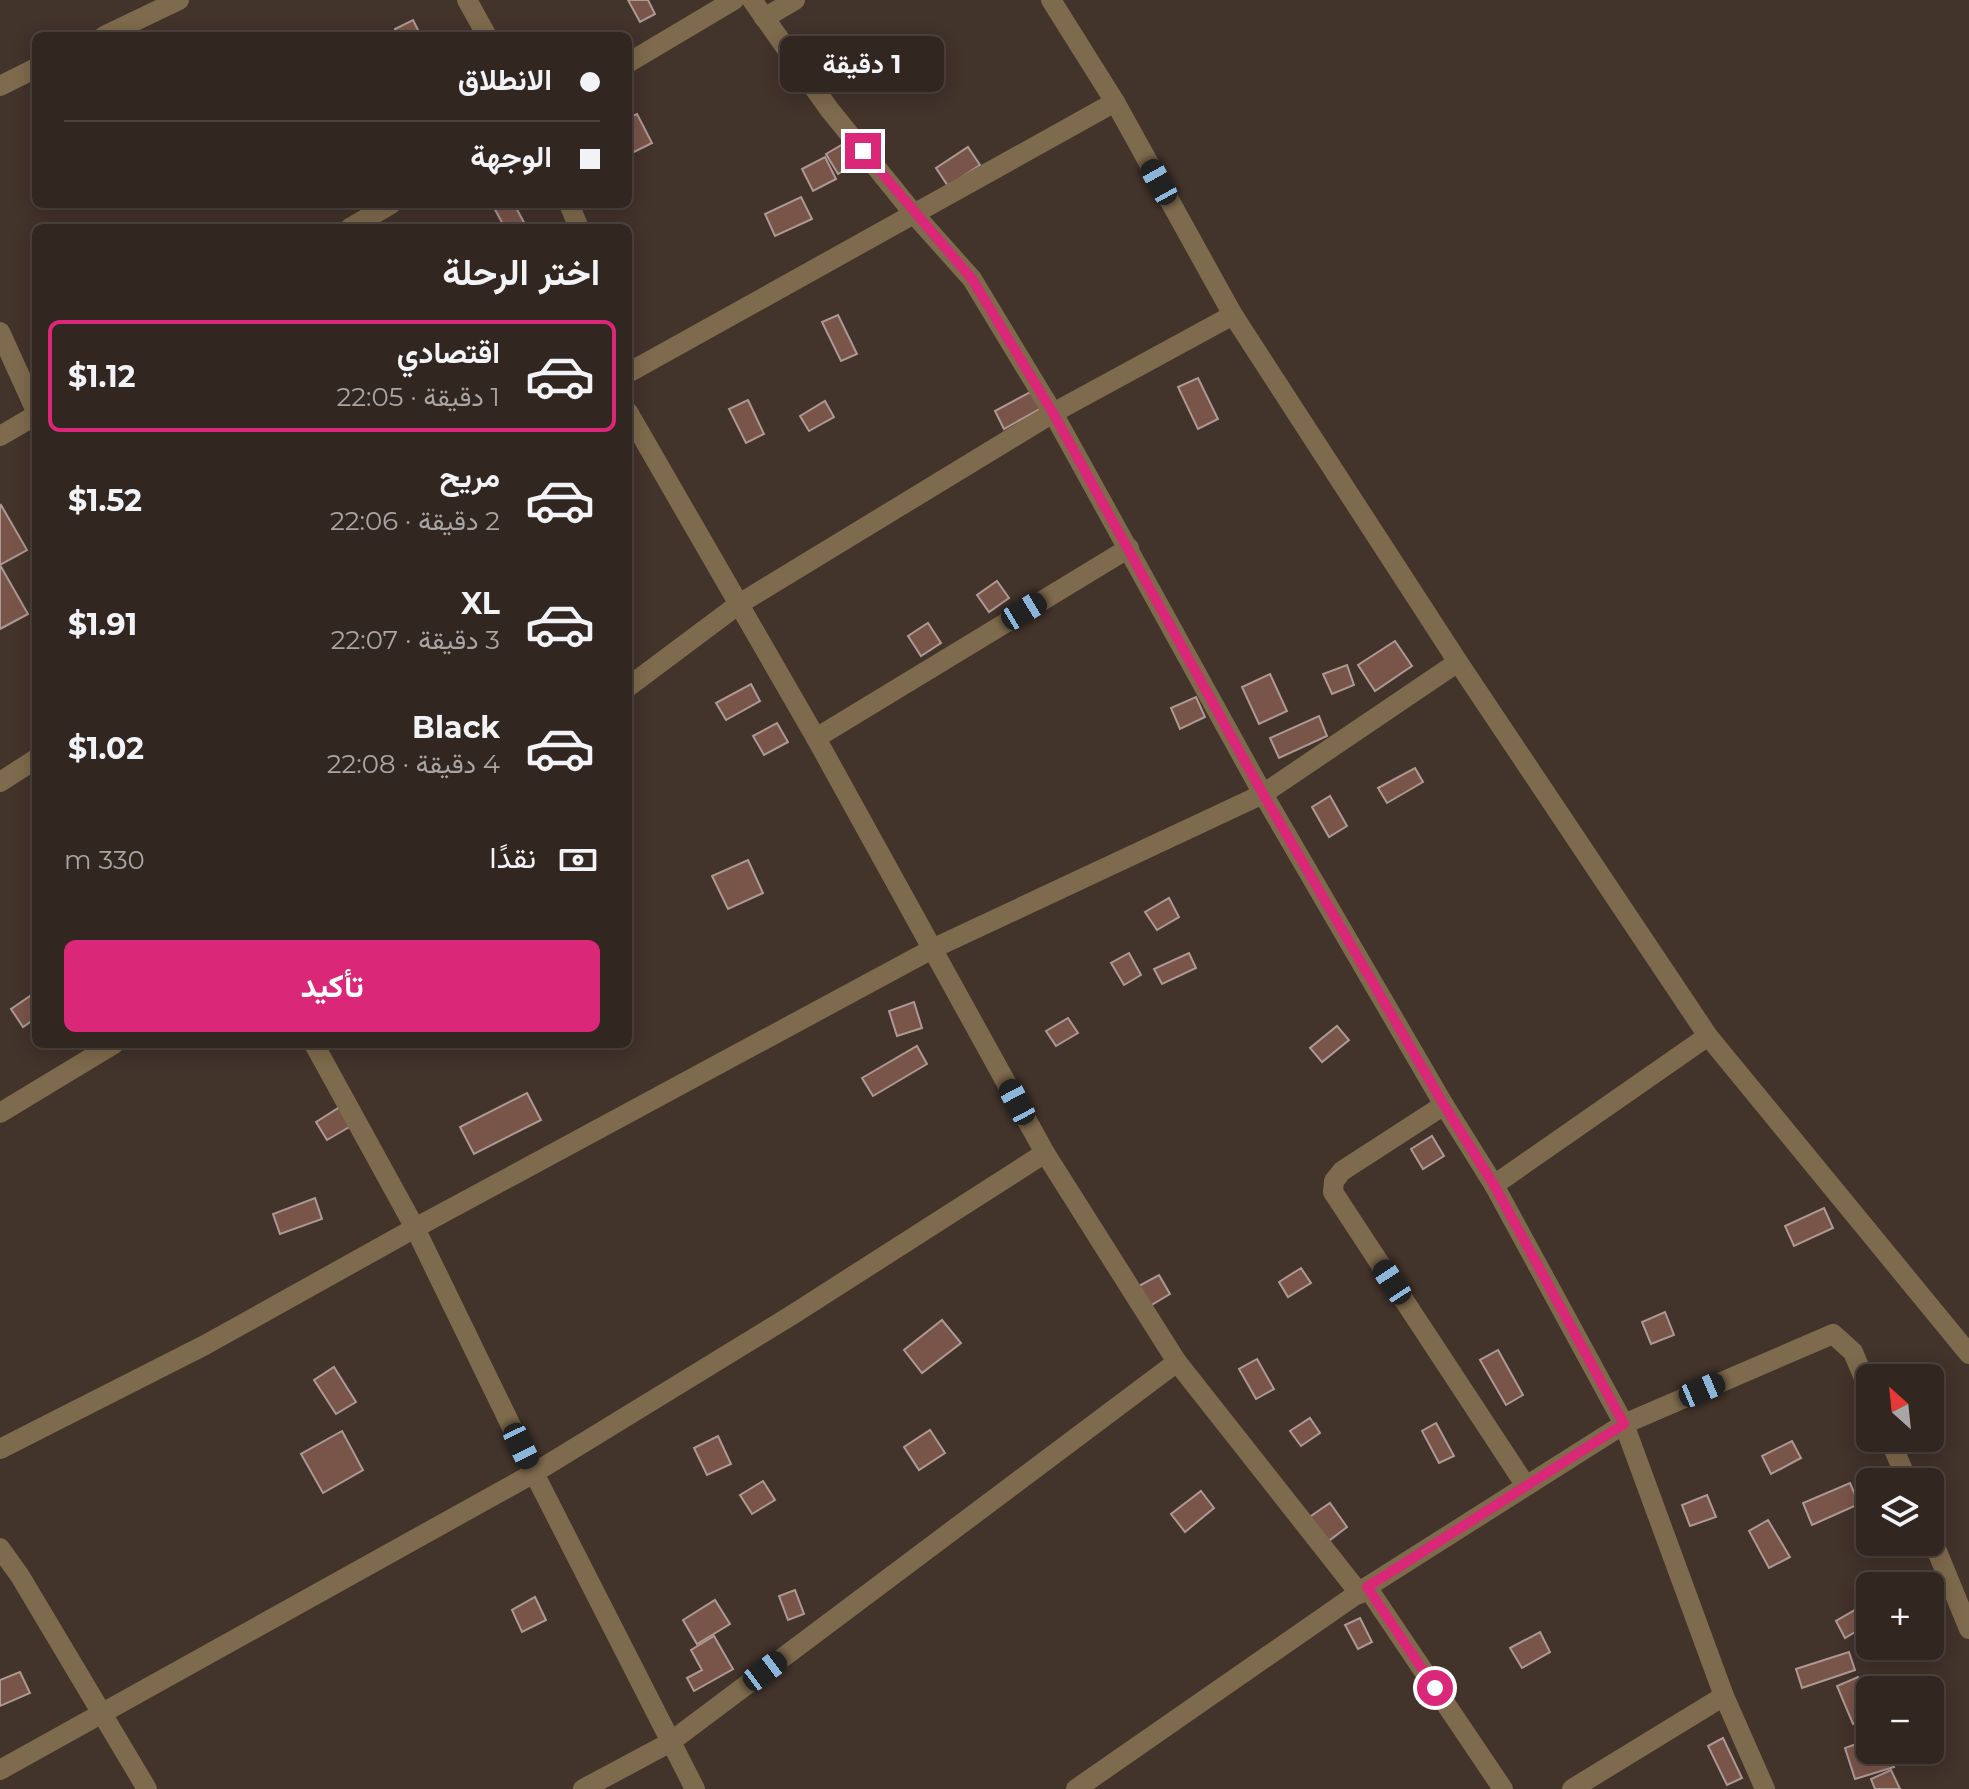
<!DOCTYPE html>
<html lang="ar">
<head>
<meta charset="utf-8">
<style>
  body { margin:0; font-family:Montserrat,Vazirmatn,sans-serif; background:#3a2e29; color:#f1f3f6; direction:rtl; height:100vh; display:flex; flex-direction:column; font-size:30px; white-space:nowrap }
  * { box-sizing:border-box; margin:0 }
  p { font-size:26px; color:#a8a5a5 }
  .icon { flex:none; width:44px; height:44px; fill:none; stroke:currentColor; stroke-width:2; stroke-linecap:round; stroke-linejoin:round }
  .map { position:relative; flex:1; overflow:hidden; direction:ltr }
  .panel { position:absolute; left:32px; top:224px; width:600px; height:824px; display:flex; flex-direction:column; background:#322620; border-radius:12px; box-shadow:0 4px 20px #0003,0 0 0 2px #4d433e; direction:rtl }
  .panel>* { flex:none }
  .guide { position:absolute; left:32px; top:32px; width:600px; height:176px; border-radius:12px; box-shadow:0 4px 20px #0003,0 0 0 2px #4d433e; direction:rtl; display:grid; align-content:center; height:176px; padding:0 32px; background:#322620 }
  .needle { width:52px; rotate:333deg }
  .fabs { position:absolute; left:1856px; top:1364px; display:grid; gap:16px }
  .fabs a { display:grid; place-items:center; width:88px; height:88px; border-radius:12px; background:#322620; box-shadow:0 4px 20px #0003,0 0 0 2px #4d433e; font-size:40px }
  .end { position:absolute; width:36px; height:36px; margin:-18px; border:10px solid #db2777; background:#fff; box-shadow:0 0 0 4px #fff }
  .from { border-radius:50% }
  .bubble { position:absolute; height:56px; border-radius:12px; background:#322620; box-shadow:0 4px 20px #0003,0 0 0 2px #4d433e; font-size:26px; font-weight:700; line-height:56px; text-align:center; direction:rtl }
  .car { position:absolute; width:24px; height:48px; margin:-24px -12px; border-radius:10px; box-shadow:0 0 6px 2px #0007; background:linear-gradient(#222 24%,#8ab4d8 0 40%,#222 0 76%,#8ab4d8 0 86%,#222 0) }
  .guide b { display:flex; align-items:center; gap:28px; height:76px; font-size:30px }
  .guide b+b { border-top:2px solid #4d433e }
  .guide i { width:20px; height:20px; background:#f1f3f6 }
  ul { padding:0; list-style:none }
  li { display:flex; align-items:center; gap:24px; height:112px; margin:0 16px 12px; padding:0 16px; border:4px solid transparent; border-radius:12px }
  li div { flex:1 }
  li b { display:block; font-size:30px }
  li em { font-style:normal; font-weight:700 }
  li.active { border-color:#db2777 }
  li>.icon { width:72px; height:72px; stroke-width:1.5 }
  h2 { padding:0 32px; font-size:36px; line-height:96px }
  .pay { display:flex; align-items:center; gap:20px; height:88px; padding:0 32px; font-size:30px }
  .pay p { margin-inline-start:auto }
  .primary-button { display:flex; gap:16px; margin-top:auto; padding:16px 32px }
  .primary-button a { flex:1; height:92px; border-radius:12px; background:#db2777; color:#fff; font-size:32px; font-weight:700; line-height:92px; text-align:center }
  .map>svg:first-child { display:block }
</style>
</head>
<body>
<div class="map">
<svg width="1969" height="1789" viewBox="0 0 1969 1789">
  <rect width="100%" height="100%" fill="#42332b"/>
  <!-- building -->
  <g fill="#795449" stroke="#ad9993" stroke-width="2">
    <polygon points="628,0 648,0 655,14 640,22"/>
    <polygon points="413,20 421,36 398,36 395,29"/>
    <polygon points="637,114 652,143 630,154 628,118"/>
    <polygon points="843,144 855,164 838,174 826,154"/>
    <polygon points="968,147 980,165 948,186 936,168"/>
    <polygon points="825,157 836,179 813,191 802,169"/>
    <polygon points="801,197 812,219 775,236 765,214"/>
    <polygon points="497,204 514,204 527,228 505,228 493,206"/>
    <polygon points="838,315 857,354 841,361 822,322"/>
    <polygon points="1198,378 1218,419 1198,429 1178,387"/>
    <polygon points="1036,389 1045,406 1004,429 995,411"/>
    <polygon points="748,400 764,434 746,443 729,409"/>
    <polygon points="825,401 834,417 809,431 800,416"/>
    <polygon points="1,505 27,550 0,565 28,614 0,629 0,506"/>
    <polygon points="997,581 1009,598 989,612 977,595"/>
    <polygon points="928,623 941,643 921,656 908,636"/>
    <polygon points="1395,641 1412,666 1375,691 1358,665"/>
    <polygon points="1347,665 1354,685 1332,694 1323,674"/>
    <polygon points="1270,674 1287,711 1259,724 1242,687"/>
    <polygon points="751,684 760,701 726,720 716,703"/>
    <polygon points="1196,697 1205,717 1180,729 1171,708"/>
    <polygon points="1319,716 1327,736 1279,758 1270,738"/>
    <polygon points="777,723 788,742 764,755 753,736"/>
    <polygon points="1415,768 1423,782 1387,803 1378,788"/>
    <polygon points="1330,796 1347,826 1329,837 1312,807"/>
    <polygon points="748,860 763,893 728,909 712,876"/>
    <polygon points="1169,898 1179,917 1157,930 1145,912"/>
    <polygon points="1129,953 1141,975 1124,985 1111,963"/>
    <polygon points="1189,953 1196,968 1162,984 1154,969"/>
    <polygon points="36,992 36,1018 23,1027 11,1009"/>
    <polygon points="914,1002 922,1028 897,1036 889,1011"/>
    <polygon points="1068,1018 1078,1033 1056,1046 1046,1031"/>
    <polygon points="1337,1026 1349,1040 1322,1062 1310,1048"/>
    <polygon points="917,1046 927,1064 873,1096 862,1078"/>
    <polygon points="527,1093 541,1120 474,1154 460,1127"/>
    <polygon points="340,1107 351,1126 327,1140 316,1122"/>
    <polygon points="1432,1136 1444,1156 1423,1169 1411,1149"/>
    <polygon points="315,1198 322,1219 280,1234 273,1214"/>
    <polygon points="1824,1208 1833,1228 1794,1246 1785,1226"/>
    <polygon points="1301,1268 1311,1283 1288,1297 1279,1282"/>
    <polygon points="1159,1275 1170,1294 1148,1307 1137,1287"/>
    <polygon points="1665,1312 1674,1335 1651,1344 1642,1322"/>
    <polygon points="942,1320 961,1343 922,1373 904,1350"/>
    <polygon points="1498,1350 1523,1395 1506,1405 1480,1360"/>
    <polygon points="1257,1359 1274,1389 1256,1399 1239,1369"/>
    <polygon points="334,1367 356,1402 336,1414 314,1380"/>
    <polygon points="1310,1418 1320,1433 1301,1446 1290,1431"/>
    <polygon points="1436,1423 1454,1456 1439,1463 1422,1431"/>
    <polygon points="930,1430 945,1453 919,1470 904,1447"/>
    <polygon points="342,1431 363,1470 323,1493 301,1454"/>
    <polygon points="718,1436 731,1464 707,1475 694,1448"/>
    <polygon points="1792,1441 1801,1458 1771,1474 1762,1456"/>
    <polygon points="763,1481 775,1500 752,1514 740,1495"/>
    <polygon points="1850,1483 1859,1504 1812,1525 1803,1503"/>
    <polygon points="1201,1491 1214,1508 1185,1532 1171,1514"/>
    <polygon points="1707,1495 1716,1517 1690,1526 1682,1505"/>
    <polygon points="1330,1503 1347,1527 1326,1543 1308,1518"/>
    <polygon points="1768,1520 1790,1557 1769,1568 1749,1531"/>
    <polygon points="795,1590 804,1614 788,1620 779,1596"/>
    <polygon points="535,1597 546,1620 522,1632 512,1610"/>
    <polygon points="715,1600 730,1624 697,1644 683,1620"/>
    <polygon points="1867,1603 1870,1609 1870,1623 1845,1638 1836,1621"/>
    <polygon points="1360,1618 1372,1642 1358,1649 1345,1625"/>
    <polygon points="1540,1632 1550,1652 1522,1668 1510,1648"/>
    <polygon points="714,1636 733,1669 694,1691 687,1678 702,1670 691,1650"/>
    <polygon points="1849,1652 1855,1670 1802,1688 1796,1669"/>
    <polygon points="20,1672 30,1693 0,1706 0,1680"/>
    <polygon points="1858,1677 1870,1704 1870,1716 1853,1724 1837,1686"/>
    <polygon points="1723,1738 1742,1778 1727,1785 1708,1746"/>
    <polygon points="1870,1739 1870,1750 1888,1750 1894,1767 1855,1779 1845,1748"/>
    <polygon points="1891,1770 1900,1789 1875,1789 1871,1779"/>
  </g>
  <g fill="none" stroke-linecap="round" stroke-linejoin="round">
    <!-- street -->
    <g stroke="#7e6a4c" stroke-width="20">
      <polyline points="467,0 487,36"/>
      <polyline points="752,0 829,109 914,214 972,279 1053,413 1263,794 1444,1105 1494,1185 1624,1424 1724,1696 1765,1789"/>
      <polyline points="1051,0 1115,102 1233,315 1458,662 1708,1036 1969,1354"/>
      <polyline points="764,18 795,0"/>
      <polyline points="104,36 179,0"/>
      <polyline points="628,63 734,0"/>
      <polyline points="0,86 36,68"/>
      <polyline points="569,204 579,228"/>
      <polyline points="350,228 391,204"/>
      <polyline points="0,332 36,411"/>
      <polyline points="628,373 1115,102"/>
      <polyline points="628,412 816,738 1045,1153 1177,1362 1360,1594"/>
      <polyline points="0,436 36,415"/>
      <polyline points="628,687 739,604 1053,413 1233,315"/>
      <polyline points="816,738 1129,548"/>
      <polyline points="0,782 36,759"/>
      <polyline points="314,1044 415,1228 534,1473 695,1789"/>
      <polyline points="1444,1105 1342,1171 1334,1181 1333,1192 1526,1486"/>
      <polyline points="0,1113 114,1044"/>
      <polyline points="1494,1185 1708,1036"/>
      <polyline points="1889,1438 1908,1482"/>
      <polyline points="0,1449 205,1345 415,1228 934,948 1263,794 1458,662"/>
      <polyline points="1930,1534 1969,1629"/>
      <polyline points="0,1548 20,1576 147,1789"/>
      <polyline points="1367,1587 1503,1789"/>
      <polyline points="0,1770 534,1473 792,1315 1045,1153"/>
      <polyline points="583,1789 669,1743 1177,1362"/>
      <polyline points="1076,1789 1367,1587 1624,1424 1833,1334 1853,1352 1870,1392"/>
      <polyline points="1572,1789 1724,1696"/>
    </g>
  </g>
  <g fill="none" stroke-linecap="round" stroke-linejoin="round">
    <!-- route -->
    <polyline stroke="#db2777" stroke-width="10" points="863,151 972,279 1053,413 1263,794 1444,1105 1494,1185 1624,1424 1367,1587 1435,1688"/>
  </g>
</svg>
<div class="fabs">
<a><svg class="needle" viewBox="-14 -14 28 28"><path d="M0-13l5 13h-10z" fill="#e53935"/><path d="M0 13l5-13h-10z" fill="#a8a5a5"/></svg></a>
<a><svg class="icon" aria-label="layers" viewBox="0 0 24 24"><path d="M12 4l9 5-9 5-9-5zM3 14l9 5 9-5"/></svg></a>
<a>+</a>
<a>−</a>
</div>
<i class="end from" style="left:1435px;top:1688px"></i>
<i class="end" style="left:863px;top:151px"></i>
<div class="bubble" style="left:780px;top:36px;width:164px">1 دقيقة</div>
<i class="car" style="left:1159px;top:182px;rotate:331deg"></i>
<i class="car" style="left:1024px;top:611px;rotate:59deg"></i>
<i class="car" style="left:1017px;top:1102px;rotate:332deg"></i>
<i class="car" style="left:1392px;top:1282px;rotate:327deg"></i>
<i class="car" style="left:1702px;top:1390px;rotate:67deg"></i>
<i class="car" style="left:521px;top:1446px;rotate:154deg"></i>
<i class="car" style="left:765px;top:1671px;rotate:53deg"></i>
<div class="guide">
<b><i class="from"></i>الانطلاق</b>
<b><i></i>الوجهة</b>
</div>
<section class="panel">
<h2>اختر الرحلة</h2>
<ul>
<li class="active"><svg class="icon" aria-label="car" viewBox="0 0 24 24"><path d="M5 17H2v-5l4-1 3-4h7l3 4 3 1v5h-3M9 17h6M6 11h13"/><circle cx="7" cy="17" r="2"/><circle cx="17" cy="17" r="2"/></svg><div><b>اقتصادي</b><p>1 دقيقة · 22:05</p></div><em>$1.12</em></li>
<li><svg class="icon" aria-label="car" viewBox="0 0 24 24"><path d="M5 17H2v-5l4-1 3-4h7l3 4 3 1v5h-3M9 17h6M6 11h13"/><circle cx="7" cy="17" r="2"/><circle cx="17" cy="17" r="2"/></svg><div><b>مريح</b><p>2 دقيقة · 22:06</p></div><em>$1.52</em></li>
<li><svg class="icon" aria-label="car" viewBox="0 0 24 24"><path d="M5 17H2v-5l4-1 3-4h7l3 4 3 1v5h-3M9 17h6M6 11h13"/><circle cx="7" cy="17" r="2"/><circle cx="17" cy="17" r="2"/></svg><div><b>XL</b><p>3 دقيقة · 22:07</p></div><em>$1.91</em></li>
<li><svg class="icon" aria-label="car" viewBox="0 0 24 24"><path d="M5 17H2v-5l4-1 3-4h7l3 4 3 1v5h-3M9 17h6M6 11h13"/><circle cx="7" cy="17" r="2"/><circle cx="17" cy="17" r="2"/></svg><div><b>Black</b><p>4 دقيقة · 22:08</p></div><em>$1.02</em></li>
</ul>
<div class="pay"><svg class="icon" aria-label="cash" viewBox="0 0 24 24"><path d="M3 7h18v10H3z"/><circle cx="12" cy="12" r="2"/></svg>نقدًا<p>330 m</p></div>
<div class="primary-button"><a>تأكيد</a></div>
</section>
</div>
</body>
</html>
